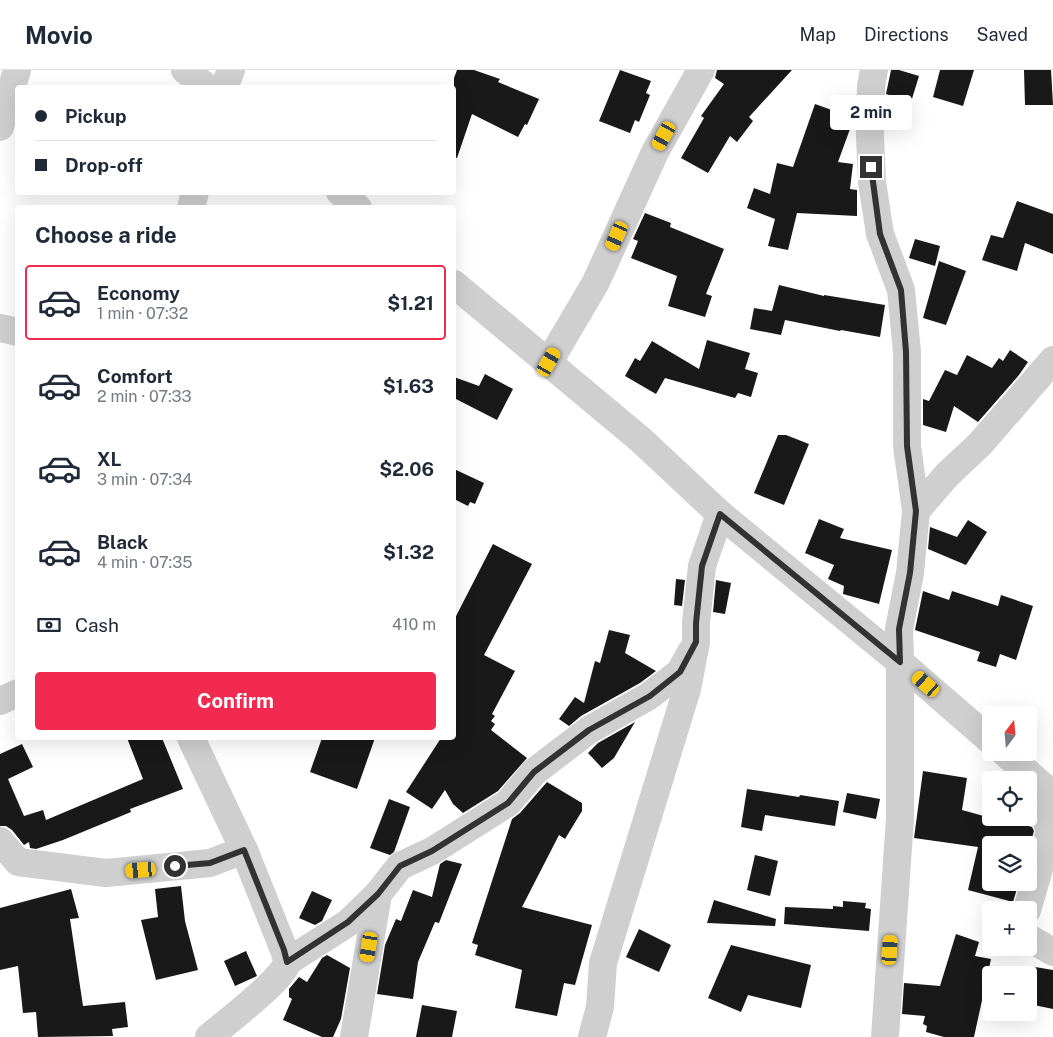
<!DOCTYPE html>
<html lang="en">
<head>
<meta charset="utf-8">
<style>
  body { margin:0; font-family:"Public Sans",sans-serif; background:#f6f6f7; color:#1f2937; height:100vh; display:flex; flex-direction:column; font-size:19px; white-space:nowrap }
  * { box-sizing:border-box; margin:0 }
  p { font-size:16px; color:#747a83 }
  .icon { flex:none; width:28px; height:28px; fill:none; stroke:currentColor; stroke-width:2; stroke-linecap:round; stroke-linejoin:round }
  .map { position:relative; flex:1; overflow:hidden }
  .sheet { position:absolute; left:15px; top:135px; width:441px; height:535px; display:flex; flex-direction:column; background:#fff; border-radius:5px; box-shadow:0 5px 20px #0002 }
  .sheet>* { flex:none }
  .guide { position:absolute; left:15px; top:15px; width:441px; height:110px; border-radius:5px; box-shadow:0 5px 20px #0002; display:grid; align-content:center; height:110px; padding:0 20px; background:#fff }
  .needle { width:32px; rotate:16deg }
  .buttons { position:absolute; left:982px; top:636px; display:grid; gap:10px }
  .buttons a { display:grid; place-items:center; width:55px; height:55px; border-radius:5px; background:#fff; box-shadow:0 5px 20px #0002; font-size:25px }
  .end { position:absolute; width:22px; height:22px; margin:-11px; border:6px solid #323232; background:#fff; box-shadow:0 0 0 2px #fff }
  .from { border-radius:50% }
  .bubble { position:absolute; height:35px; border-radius:5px; background:#fff; box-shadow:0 5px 20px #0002; font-size:16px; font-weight:700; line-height:35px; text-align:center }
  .car { position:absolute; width:15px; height:30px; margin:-15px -8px; border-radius:6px; box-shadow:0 0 4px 1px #0007; background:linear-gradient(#f5c518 24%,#345 0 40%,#f5c518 0 76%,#345 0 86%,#f5c518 0) }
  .guide b { display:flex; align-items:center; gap:18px; height:48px; font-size:19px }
  .guide b+b { border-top:1px solid #e0e1e3 }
  .guide i { width:12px; height:12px; background:#1f2937 }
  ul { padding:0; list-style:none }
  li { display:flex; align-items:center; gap:15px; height:75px; margin:0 10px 8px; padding:0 10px; border:2px solid transparent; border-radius:5px }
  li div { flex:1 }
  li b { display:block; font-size:19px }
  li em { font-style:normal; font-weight:700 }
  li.selected { border-color:#f32a4f }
  li>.icon { width:45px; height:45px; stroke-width:1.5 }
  h2 { padding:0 20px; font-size:22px; line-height:60px }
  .pay { display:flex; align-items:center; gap:12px; height:55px; padding:0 20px; font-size:19px }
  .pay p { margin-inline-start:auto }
  .cta { display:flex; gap:10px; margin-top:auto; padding:10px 20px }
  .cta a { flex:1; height:58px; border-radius:5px; background:#f32a4f; color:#fff; font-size:20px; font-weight:700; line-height:58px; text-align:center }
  header { display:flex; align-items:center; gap:30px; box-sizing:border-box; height:70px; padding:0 25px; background:#fff; border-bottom:1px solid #e0e1e3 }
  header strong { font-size:24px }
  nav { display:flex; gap:28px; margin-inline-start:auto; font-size:18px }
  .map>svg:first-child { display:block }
</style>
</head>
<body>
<header>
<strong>Movio</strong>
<nav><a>Map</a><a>Directions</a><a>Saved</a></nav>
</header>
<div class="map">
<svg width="1053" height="967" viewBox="0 0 1053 967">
  <rect width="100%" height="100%" fill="#fff"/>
  <!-- building -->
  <g fill="#191919">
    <polygon points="457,0 474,0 500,9 498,12 539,29 527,55 525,54 518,67 472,44 457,88 454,87 454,8"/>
    <polygon points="620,0 651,11 646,23 650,25 639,52 635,50 630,63 599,51"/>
    <polygon points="717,0 792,0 749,47 753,51 737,72 730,66 708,103 681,88 704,48 701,46 724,14 715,8"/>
    <polygon points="891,0 899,0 919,6 911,32 886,24"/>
    <polygon points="940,0 974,0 963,36 933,27"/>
    <polygon points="1024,0 1051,0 1053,35 1025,35"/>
    <polygon points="815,34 854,48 838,92 853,94 850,119 857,120 857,146 797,143 788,180 768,176 775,149 747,138 754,118 770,124 777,93 793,97"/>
    <polygon points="1017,131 1053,144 1053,184 1025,173 1017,201 982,190 991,165 1003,168"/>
    <polygon points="645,143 671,153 670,157 724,179 706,224 712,226 705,247 668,236 677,206 631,188 638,171 633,169"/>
    <polygon points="915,169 940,176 935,196 909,188"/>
    <polygon points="939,191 966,201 946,255 923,248"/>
    <polygon points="779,215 824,226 824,225 885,235 880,267 841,260 840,261 785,250 781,265 750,259 754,238 772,241"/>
    <polygon points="707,270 750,283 745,299 758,303 751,327 738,323 735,328 665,308 656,324 625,306 635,288 640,291 652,271 699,299"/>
    <polygon points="1010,280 1028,292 1019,305 978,352 954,336 946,362 923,355 923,329 929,331 945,300 957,305 967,285 992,298 999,288 1003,291"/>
    <polygon points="485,304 513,319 497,350 454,328 454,307 479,316"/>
    <polygon points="778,365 786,365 809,374 784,435 754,423"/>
    <polygon points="454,399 484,413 475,434 470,432 468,436 454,429"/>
    <polygon points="819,449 844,459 840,468 892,480 879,534 843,524 844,516 828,509 834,495 805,483"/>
    <polygon points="968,450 987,462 966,495 928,479 930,457 957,467"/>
    <polygon points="493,474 532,494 484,585 515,601 492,644 495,646 491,651 495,654 491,660 527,688 498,721 463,743 453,734 445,720 432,739 406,722 441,668 454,668 454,550"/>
    <polygon points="676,509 685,510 682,536 674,535"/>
    <polygon points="716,510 731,513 725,544 713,542"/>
    <polygon points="923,521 949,530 952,521 998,536 1001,525 1033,536 1016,590 1000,584 996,597 977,591 980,582 915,560"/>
    <polygon points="609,560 630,565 625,583 656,601 640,613 581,646 569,656 559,649 575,627 584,633 595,591 600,593"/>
    <polygon points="635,652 614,688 602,698 588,683 598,673"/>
    <polygon points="127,668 162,668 183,719 130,739 131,742 63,770 36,779 30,778 29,772 24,775 12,760 6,756 0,756 0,684 22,674 33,697 8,709 24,746 43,740 46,750 143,709"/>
    <polygon points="322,668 375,668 357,719 310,702"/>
    <polygon points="923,701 967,708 962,740 991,748 1014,748 1026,750 1025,755 1032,757 1034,761 1029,778 1029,775 991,775 991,812 1019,812 1013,832 968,820 978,777 914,768"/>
    <polygon points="547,712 582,733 582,741 565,769 559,765 522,837 592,855 575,915 564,913 557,946 515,938 522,900 475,885 478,875 472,873 512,749 520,743"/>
    <polygon points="747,719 799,727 800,725 839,731 835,756 765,745 762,761 741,757"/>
    <polygon points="847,723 880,729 876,749 843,742"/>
    <polygon points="389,729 410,737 394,782 390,785 370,778"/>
    <polygon points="755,785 778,791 770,826 747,820"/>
    <polygon points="446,790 462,794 439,853 435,852 418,892 413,929 377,924 385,875 396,849 401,851 413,820 432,827 440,794"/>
    <polygon points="181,816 185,851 198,900 156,910 141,850 158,847 155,819"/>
    <polygon points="71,819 79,848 70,849 83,936 125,932 128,957 112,959 113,966 38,967 36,942 23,943 18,896 0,900 0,838"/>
    <polygon points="312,821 332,830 322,851 315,855 299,848"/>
    <polygon points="714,830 776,849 775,856 707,853"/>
    <polygon points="843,831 866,833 865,838 871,839 869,861 784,854 785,837 833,839 833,836 843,837"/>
    <polygon points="639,859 671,875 659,902 626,887"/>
    <polygon points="956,864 979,872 975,886 991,889 974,967 944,967 926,962 927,956 923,954 925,946 902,944 904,913 940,916"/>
    <polygon points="731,875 811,895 801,938 748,925 741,942 708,928"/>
    <polygon points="246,881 257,906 235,916 224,891"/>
    <polygon points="327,885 350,898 341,949 333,967 322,967 283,950 292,929 289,927 289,919 299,907 307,912 322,888"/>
    <polygon points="1029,896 1053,900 1053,939 1029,934"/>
    <polygon points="422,935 457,941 452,967 416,967"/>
  </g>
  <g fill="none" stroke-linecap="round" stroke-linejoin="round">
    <!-- minor -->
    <g stroke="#cfcfcf" stroke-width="28">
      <polyline points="185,0 208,18"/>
      <polyline points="874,0 871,16 870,67 872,112 880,164 901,220 907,282 907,376 916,441 910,503 899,559 900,592 900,748 885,967"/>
      <polyline points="224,18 231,0"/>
      <polyline points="0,57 17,0"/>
      <polyline points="340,122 358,138"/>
      <polyline points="191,138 195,122"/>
      <polyline points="454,214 641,370 720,444 900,592 991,671"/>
      <polyline points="0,258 18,262"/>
      <polyline points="549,292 596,212 655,82 701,0"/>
      <polyline points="916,441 947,405 980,374 1053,290"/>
      <polyline points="0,631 18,623"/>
      <path d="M 191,668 L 244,780 L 284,880 C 285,883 287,889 287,892 C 286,907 223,955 209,967"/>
      <polyline points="1004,682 1053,725"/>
      <polyline points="0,771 18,792 106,803 210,793 244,780"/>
      <polyline points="1027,840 1050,761 1045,746 1053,728"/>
      <polyline points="1029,868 1053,882"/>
      <polyline points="287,892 348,853 378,824 400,796 432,781 508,733 534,702 589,660 649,626 680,602 691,582"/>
      <polyline points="354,967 378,824"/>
      <polyline points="592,967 600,937 603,893 687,619 696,572 696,553 702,496 720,444"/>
    </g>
  </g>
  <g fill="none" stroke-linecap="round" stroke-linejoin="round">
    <!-- route -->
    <polyline stroke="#323232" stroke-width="6" points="175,796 210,793 244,780 284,880 287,892 348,852 378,824 400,796 432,781 508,733 534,702 589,660 650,626 680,602 696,572 696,553 702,496 720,444 900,592 899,559 910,503 916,441 907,376 906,282 901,220 880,164 871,97"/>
  </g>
</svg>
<div class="buttons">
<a><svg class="needle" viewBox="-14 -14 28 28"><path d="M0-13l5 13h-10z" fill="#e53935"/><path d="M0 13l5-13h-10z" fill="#747a83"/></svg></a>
<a><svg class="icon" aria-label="locate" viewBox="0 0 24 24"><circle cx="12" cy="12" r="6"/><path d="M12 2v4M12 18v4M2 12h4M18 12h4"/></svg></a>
<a><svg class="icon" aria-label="layers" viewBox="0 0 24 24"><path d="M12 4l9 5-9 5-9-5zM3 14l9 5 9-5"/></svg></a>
<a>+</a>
<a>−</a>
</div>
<i class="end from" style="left:175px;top:796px"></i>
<i class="end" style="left:871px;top:97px"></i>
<div class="bubble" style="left:830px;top:25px;width:82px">2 min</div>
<i class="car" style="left:664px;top:66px;rotate:209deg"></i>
<i class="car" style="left:617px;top:166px;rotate:204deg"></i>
<i class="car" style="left:549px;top:292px;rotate:30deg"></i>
<i class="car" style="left:926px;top:614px;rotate:311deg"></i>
<i class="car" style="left:141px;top:800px;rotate:265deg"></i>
<i class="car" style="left:369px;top:877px;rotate:189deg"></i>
<i class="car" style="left:890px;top:880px;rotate:4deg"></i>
<div class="guide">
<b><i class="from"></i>Pickup</b>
<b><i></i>Drop-off</b>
</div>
<section class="sheet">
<h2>Choose a ride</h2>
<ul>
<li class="selected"><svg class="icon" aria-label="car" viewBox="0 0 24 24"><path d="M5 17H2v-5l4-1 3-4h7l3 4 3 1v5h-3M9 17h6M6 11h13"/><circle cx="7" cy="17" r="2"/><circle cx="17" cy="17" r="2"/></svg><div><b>Economy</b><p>1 min · 07:32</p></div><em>$1.21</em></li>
<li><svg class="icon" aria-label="car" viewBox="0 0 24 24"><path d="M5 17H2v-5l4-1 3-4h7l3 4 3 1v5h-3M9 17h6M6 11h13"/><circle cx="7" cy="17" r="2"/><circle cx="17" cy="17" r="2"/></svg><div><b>Comfort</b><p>2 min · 07:33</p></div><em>$1.63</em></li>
<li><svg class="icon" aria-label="car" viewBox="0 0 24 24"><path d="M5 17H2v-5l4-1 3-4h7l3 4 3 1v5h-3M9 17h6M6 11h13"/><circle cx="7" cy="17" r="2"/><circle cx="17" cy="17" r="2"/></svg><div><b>XL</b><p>3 min · 07:34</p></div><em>$2.06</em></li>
<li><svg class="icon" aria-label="car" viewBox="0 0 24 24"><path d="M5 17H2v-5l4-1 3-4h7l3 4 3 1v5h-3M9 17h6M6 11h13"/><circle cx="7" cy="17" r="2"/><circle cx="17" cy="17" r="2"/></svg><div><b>Black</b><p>4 min · 07:35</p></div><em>$1.32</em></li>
</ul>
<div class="pay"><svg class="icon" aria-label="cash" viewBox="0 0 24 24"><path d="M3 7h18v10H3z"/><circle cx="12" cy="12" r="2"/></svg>Cash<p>410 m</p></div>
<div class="cta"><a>Confirm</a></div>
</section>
</div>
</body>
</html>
